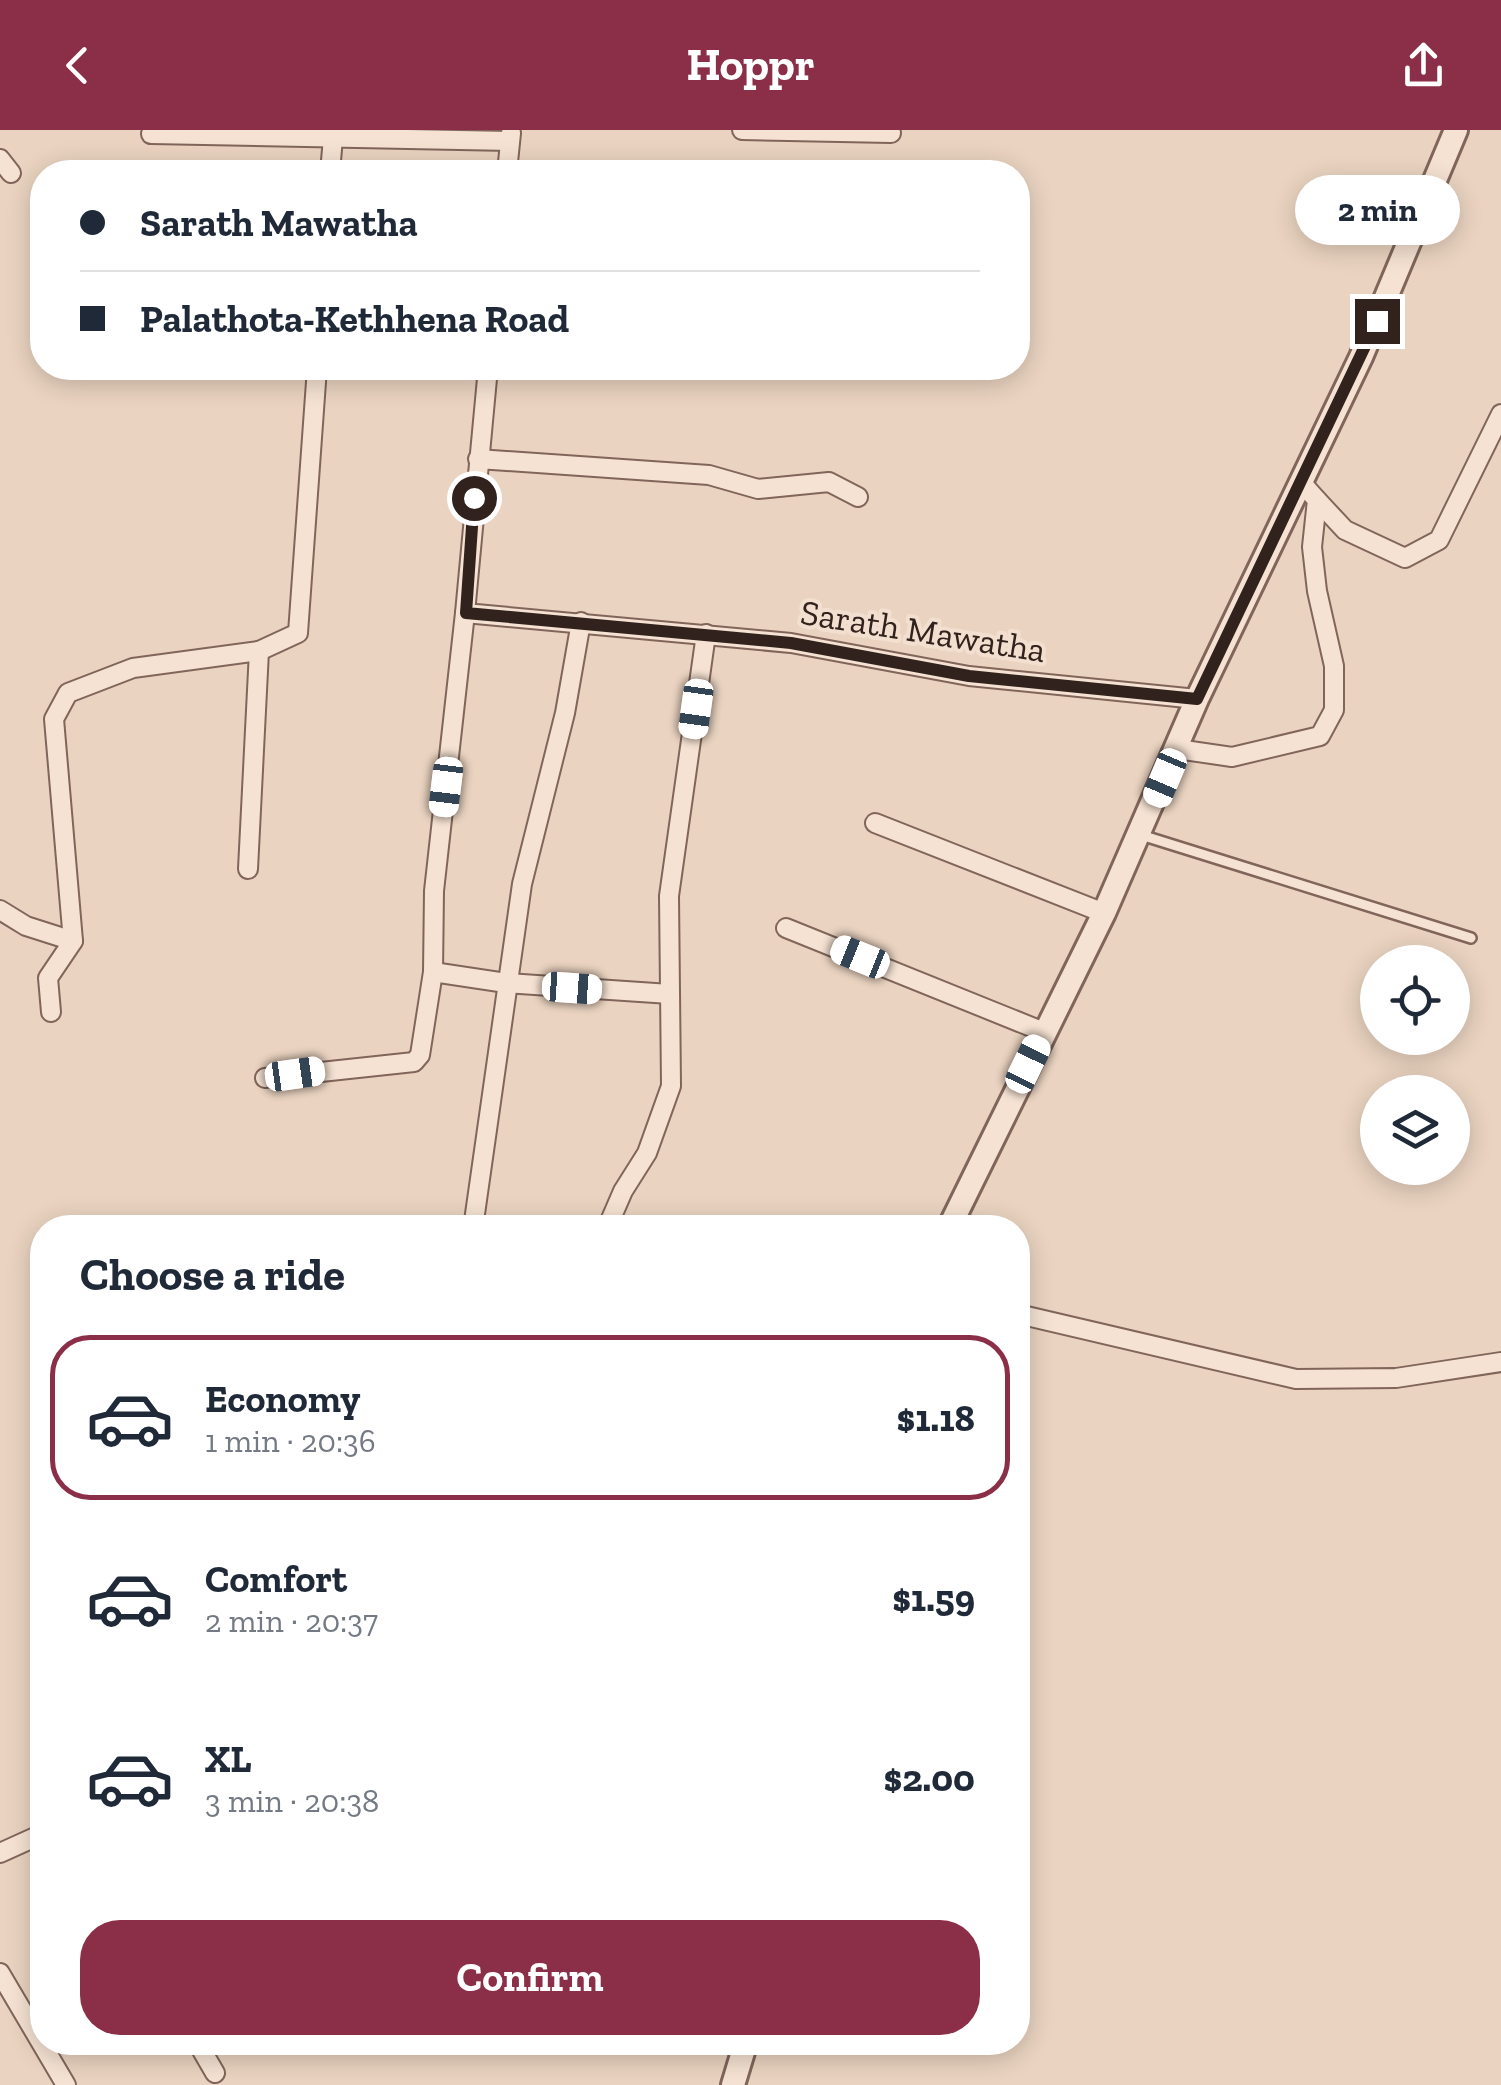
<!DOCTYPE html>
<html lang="en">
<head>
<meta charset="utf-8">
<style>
  body { margin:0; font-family:"Zilla Slab",serif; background:#f6f6f7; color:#1f2937; height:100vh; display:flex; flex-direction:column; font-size:38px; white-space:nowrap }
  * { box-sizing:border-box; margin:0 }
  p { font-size:32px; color:#747a83 }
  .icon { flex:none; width:55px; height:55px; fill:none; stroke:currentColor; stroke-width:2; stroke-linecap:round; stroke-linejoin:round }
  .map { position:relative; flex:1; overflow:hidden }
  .panel { position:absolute; left:30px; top:1085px; width:1000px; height:840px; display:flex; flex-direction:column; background:#fff; border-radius:40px; box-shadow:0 5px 25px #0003 }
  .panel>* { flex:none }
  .banner { position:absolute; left:30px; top:30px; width:1000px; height:220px; border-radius:40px; box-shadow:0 5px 25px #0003; display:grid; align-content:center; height:220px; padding:0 50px; background:#fff }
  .buttons { position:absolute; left:1360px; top:815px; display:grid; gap:20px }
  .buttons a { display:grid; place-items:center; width:110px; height:110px; border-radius:50%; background:#fff; box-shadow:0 5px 25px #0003; font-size:50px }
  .end { position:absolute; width:45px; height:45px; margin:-22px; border:12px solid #32221d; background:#fff; box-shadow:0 0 0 5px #fff }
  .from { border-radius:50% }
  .bubble { position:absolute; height:70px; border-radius:35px; background:#fff; box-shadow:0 5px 25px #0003; font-size:32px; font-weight:700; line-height:70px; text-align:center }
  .car { position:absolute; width:30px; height:60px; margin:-30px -15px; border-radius:12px; box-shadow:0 0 8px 2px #0007; background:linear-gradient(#fff 24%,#345 0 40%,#fff 0 76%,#345 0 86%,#fff 0) }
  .banner b { display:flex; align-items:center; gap:35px; height:95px; font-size:38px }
  .banner b+b { border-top:2px solid #e0e1e3 }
  .banner i { width:25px; height:25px; background:#1f2937 }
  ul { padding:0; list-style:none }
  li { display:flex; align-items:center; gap:30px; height:165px; margin:0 20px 15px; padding:0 30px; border:5px solid transparent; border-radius:40px }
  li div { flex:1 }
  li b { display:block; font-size:38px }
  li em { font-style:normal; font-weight:700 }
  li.active { border-color:#8b2e47 }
  li>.icon { width:90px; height:90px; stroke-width:1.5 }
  h2 { padding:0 50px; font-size:45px; line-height:120px }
  .button { display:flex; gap:20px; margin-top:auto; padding:20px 50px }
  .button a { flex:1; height:115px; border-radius:40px; background:#8b2e47; color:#fff; font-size:40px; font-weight:700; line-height:115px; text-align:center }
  header { display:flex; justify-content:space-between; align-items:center; height:130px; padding:0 50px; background:#8b2e47; color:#fff; font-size:45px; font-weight:700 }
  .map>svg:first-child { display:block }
</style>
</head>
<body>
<header><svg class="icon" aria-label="back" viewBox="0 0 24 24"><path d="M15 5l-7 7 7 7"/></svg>Hoppr<svg class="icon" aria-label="share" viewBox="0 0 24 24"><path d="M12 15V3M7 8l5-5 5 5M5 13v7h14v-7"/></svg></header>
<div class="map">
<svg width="1501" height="1955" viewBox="0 0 1501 1955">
  <rect width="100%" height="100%" fill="#ead3c0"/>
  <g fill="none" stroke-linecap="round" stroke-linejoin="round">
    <!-- service casing -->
    <g stroke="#81655a" stroke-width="14">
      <polyline id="service" points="1141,705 1471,808"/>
    </g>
    <!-- minor casing -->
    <g stroke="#81655a" stroke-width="22">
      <g id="minor">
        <polyline points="742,0 891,3"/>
        <polyline points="151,4 510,11"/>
        <polyline points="0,29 11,43"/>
        <polyline points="330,42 333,8"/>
        <polyline points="507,42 511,3"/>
        <polyline points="488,238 465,483 791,513 969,546 1197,569"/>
        <polyline points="478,329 709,345 758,359 829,352 858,367"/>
        <polyline points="1317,370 1345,400 1405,428 1439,410 1501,284"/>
        <polyline points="1177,619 1232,627 1320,606 1334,580 1334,536 1317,461 1312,417 1317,370 1301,352"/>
        <polyline points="875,693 1104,783"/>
        <polyline points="248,739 259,521 298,503 317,238"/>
        <polyline points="0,780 26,796 73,811"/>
        <polyline points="786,798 1044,902"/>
        <polyline points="433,842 506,853 670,864"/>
        <polyline points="51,882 48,848 73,811 54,589 68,563 133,538 259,521"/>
        <polyline points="265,948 414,932 420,925 433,842 434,761 465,483"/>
        <polyline points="473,1098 522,754 565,583 581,492"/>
        <polyline points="607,1098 623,1061 647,1023 671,956 669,766 706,504"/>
        <polyline points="1018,1184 1296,1249 1396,1248 1501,1232"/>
        <polyline points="0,1723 42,1704"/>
        <polyline points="0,1843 66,1955"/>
        <polyline points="197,1912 215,1943"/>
      </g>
    </g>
    <!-- tertiary casing -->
    <g stroke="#81655a" stroke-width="28">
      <g id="tertiary">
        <polyline points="949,1098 1104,783 1197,569 1361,227 1456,0"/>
        <polyline points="733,1955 746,1912"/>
      </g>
    </g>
    <!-- service -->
    <use href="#service" stroke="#f5e2d2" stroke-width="9"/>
    <!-- minor -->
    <use href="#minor" stroke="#f5e2d2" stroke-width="18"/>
    <!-- tertiary -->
    <use href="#tertiary" stroke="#f5e2d2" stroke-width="22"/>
  </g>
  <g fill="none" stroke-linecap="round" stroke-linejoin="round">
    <!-- route -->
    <polyline stroke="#32221d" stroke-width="12" points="474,368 466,483 791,513 969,546 1197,569 1377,191"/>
  </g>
  <g text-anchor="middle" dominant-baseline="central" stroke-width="8" stroke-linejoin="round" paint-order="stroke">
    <!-- street labels -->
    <g font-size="35" fill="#32221d" stroke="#f2dfcf">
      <text transform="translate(923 501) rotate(9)">Sarath Mawatha</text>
    </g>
  </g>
</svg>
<div class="buttons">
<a><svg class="icon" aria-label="locate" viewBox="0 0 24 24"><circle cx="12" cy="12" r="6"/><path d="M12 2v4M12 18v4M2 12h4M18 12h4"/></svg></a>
<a><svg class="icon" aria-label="layers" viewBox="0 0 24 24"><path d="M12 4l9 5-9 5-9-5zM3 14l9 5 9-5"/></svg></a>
</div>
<i class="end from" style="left:474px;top:368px"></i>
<i class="end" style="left:1377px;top:191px"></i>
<div class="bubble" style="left:1295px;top:45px;width:165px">2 min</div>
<i class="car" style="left:696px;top:579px;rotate:188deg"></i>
<i class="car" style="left:1165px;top:648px;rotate:203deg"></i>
<i class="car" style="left:446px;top:657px;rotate:187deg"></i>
<i class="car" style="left:860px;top:827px;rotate:292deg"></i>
<i class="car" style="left:572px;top:858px;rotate:94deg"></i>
<i class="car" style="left:1028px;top:934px;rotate:26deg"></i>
<i class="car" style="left:295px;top:944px;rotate:82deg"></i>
<div class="banner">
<b><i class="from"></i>Sarath Mawatha</b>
<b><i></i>Palathota-Kethhena Road</b>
</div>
<section class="panel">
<h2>Choose a ride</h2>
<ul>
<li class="active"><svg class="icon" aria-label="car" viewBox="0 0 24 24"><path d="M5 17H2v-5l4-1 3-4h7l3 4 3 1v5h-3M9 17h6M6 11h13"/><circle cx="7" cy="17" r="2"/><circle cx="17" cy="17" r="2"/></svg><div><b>Economy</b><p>1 min · 20:36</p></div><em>$1.18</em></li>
<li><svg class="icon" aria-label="car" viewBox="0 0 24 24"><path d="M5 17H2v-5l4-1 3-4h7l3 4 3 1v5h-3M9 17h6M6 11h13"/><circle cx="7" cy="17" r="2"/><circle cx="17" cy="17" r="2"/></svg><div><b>Comfort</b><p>2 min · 20:37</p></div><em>$1.59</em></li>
<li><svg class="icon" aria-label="car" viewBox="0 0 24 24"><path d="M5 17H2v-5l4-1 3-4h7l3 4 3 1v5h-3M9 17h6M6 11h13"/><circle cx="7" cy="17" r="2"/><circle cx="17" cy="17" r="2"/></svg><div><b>XL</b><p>3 min · 20:38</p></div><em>$2.00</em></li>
</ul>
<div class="button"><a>Confirm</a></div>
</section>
</div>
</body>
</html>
